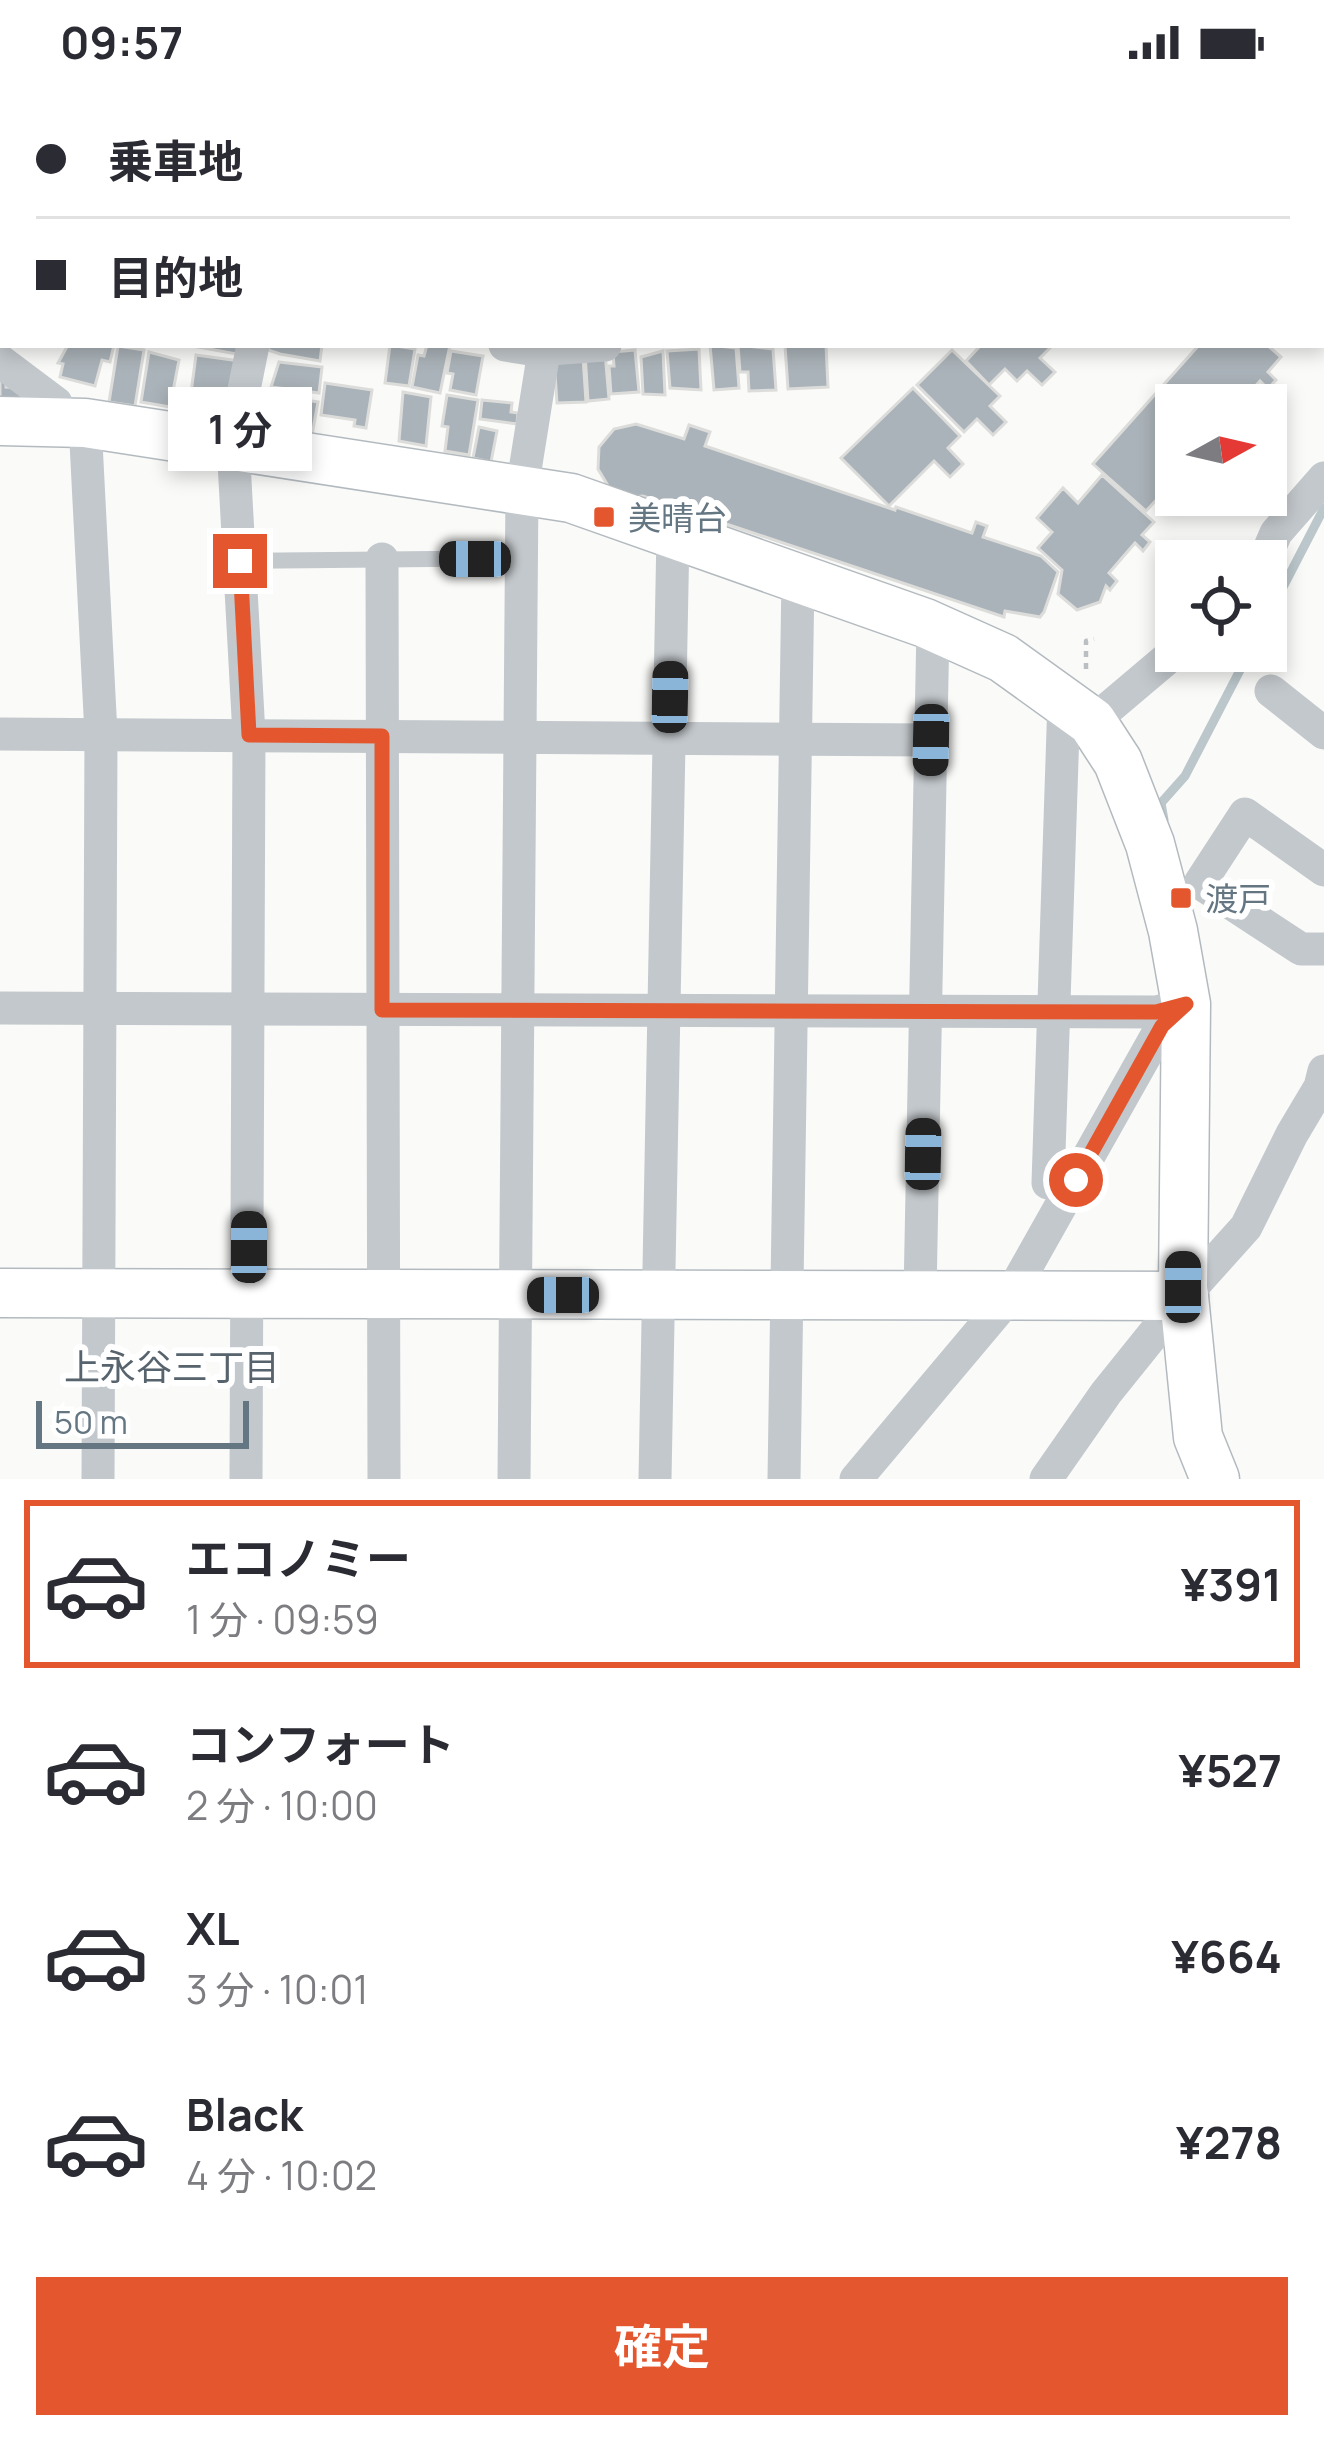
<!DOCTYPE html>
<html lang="ja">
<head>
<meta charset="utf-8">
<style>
  body { margin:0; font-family:Manrope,"Noto Sans JP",sans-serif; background:#f2f2f3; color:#2b2b33; height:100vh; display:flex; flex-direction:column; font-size:45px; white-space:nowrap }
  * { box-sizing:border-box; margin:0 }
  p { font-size:39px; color:#7c7c81 }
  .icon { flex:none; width:66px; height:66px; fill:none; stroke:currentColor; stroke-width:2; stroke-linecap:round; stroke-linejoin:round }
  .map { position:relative; height:1395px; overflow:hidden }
  .panel { display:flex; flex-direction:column; background:#fff; flex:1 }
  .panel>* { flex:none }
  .hud { position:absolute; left:0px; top:0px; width:1326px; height:264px; box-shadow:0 6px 18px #0003; display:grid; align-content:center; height:264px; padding:0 36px; background:#fff }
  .needle { width:78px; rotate:82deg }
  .fabs { position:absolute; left:1155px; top:300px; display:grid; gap:24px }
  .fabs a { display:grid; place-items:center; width:132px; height:132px; border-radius:0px; background:#fff; box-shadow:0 6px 18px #0003; font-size:60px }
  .scale { position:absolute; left:36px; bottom:30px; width:213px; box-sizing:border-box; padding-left:12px; border:6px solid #657683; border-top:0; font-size:33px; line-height:42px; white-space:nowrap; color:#657683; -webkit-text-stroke:9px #fff; paint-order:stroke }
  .end { position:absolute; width:54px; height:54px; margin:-27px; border:15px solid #e4572e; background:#fff; box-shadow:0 0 0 6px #fff }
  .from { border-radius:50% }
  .bubble { position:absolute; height:84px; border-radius:0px; background:#fff; box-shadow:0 6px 18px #0003; font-size:39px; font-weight:700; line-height:84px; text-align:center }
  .car { position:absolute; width:36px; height:72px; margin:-36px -18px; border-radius:15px; box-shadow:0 0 9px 3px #0007; background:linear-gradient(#222 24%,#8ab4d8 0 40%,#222 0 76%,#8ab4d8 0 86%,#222 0) }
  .hud b { display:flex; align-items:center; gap:42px; height:114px; font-size:45px }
  .hud b+b { border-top:3px solid #e1e1e2 }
  .hud i { width:30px; height:30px; background:#2b2b33 }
  ul { padding:21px 0 0; list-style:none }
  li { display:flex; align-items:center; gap:36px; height:168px; margin:0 24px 18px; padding:0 12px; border:6px solid transparent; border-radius:0px }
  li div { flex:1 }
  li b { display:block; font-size:45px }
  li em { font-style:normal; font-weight:700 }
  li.selected { border-color:#e4572e }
  li>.icon { width:108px; height:108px; stroke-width:1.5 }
  .button { display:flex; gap:24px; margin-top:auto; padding:24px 36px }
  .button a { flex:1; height:138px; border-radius:0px; background:#e4572e; color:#fff; font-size:48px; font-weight:700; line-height:138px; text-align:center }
  .status { display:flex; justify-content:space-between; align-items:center; height:84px; padding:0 60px; background:#fff; direction:ltr }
  .status svg { height:33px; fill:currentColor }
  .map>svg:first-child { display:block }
</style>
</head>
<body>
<div class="status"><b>09:57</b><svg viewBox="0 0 49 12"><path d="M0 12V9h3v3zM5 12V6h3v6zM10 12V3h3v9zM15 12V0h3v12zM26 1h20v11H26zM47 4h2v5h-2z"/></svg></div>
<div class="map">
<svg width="1324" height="1395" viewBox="0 0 1324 1395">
  <rect width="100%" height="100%" fill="#fafaf8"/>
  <!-- built -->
  <polygon fill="#e8e9e9" points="632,0 1068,0 1068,3 633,3"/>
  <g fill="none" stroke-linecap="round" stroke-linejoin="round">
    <!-- stream -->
    <g stroke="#bbc7cb" stroke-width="9">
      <polyline points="1266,536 1324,424"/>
      <polyline points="1164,736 1161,719 1185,692 1250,567"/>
    </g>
  </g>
  <!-- building -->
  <g fill="#aab3b9" stroke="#dcdcda" stroke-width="3">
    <polygon points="681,0 834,0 681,3"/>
    <polygon points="68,261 114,261 110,278 102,276 95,302 60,293 63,280 58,279"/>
    <polygon points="187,261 243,261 242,271"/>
    <polygon points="269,261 322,261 320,277 280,270 268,266"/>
    <polygon points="390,261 415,265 409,302 385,299"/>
    <polygon points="427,261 450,261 440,309 412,303 418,271 424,272"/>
    <polygon points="710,261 736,264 739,304 714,306"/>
    <polygon points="738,261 773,265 776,306 749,307 748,288 740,288"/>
    <polygon points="796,261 826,261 828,303 788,305 785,262"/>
    <polygon points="1053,261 1040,274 1055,288 1042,301 1027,287 1017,297 1005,285 989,301 966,277 981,261"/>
    <polygon points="1199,261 1267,261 1281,273 1268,288 1276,296 1268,305 1260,297 1239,321 1176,321 1176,393 1167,403 1176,411 1168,419 1160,412 1146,427 1093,380"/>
    <polygon points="118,262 144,266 135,322 109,318"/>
    <polygon points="699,265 701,306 670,304 667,267"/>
    <polygon points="635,266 639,308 611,310 609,282 614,282 613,268"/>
    <polygon points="952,266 1000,312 990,322 1006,338 993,351 977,335 964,348 917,301"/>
    <polygon points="451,267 483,272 476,311 450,306 453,290 447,289"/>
    <polygon points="663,267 665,311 643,310 641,273"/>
    <polygon points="149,268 179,276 170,323 141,318"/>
    <polygon points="605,268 609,315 588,317 585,269"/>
    <polygon points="196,271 240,277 228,337 188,331"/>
    <polygon points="583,273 586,318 557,319 554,275"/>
    <polygon points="279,278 322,283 319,309 271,303"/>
    <polygon points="0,289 6,289 6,303 24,304 32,320 0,318"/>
    <polygon points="325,299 372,306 366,344 354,342 355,336 321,331"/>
    <polygon points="913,304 960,352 948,364 963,380 950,393 934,377 889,422 841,374"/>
    <polygon points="403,308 431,313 426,362 399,357"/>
    <polygon points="267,309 318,318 312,351 261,343"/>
    <polygon points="447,311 478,316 469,371 445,367 448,343 442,342"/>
    <polygon points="482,316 512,319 511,328 518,329 517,340 480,335"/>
    <polygon points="636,340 684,355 689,341 710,348 705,362 895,426 896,423 972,449 976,438 987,442 983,453 1041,472 1058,488 1044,528 1040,533 1005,527 1004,533 643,412 631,413 610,405 598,385 599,363 614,345"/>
    <polygon points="479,343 497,347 491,378 473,374"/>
    <polygon points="1102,391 1154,438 1142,451 1150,458 1143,467 1135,459 1109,489 1117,497 1110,506 1106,502 1100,518 1077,526 1058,510 1062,486 1038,464 1052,448 1037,434 1063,404 1078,419"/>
  </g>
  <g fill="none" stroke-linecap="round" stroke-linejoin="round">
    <!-- secondary casing -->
    <g stroke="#b3babf" stroke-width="51">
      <g id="secondary">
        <polyline points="0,337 85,339 571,414 925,539 1003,574 1092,638 1118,678 1150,760 1173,847 1186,920 1183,1203 1198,1353 1215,1395"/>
        <polyline points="0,1209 1184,1212"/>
      </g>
    </g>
    <!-- path -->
    <polyline stroke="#bbbfc2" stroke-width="4.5" stroke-dasharray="6 6" stroke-linecap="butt" points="1086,585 1086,557 1094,555"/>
    <!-- lane -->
    <g stroke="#c3c8cc" stroke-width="16">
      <polyline points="1114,3 1116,0"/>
      <polyline points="240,477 522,474"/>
    </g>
    <!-- street -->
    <g stroke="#c3c8cc" stroke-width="33">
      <polyline points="101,0 103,3"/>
      <polyline points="474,0 475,3"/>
      <polyline points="620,0 620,3"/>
      <polyline points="1192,3 1194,0"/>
      <polyline points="505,261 536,266 605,261"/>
      <polyline points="0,277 56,319 59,338"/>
      <polyline points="85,339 101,650 98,1395"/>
      <polyline points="382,475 384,1395"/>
      <polyline points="1264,477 1276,449 1324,394"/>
      <polyline points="1271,607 1324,649"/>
      <polyline points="1092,638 1176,567"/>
      <polyline points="0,650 930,656"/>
      <polyline points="1324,786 1245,730 1200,799 1301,865 1324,865"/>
      <polyline points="0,924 1157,928 1186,920"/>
      <polyline points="1048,1099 1064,616"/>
      <polyline points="920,1211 933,542"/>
      <polyline points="246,1395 249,651 233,360 253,261"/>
      <polyline points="514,1395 522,405 545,261"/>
      <polyline points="655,1395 673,449"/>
      <polyline points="784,1395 798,493"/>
      <polyline points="856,1395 1010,1212 1162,942 1185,921"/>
      <polyline points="1046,1395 1106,1309 1184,1212 1246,1143 1292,1050 1320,1003 1324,987"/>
    </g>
    <!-- secondary -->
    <use href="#secondary" stroke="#fff" stroke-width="48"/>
  </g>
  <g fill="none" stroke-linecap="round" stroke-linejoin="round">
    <!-- route -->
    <polyline stroke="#e4572e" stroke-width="15" points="240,477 249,651 382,652 382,926 1156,928 1186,920 1162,942 1076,1096"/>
  </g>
  <!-- markers -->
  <g fill="#e4572e" stroke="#fff" stroke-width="4.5">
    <rect x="592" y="421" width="24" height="24" rx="6"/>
    <rect x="1169" y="802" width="24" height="24" rx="6"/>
  </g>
  <g text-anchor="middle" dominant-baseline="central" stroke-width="12" stroke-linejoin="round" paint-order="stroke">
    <!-- poi labels -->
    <g font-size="33" fill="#657683" stroke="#fff" text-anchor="start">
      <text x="628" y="433">美晴台</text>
      <text x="1205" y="814">渡戸</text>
    </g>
    <!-- neighbourhood labels -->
    <g font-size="36" fill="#57646e" stroke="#fff">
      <text x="172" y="1282">上永谷三丁目</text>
    </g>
  </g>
</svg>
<div class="fabs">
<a><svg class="needle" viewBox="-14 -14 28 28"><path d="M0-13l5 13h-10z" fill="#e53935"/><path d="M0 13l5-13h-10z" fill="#7c7c81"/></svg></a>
<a><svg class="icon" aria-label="locate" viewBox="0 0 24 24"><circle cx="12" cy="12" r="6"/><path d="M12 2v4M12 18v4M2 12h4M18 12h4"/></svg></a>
</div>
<div class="scale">50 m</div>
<i class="end from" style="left:1076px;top:1096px"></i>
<i class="end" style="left:240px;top:477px"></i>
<div class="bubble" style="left:168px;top:303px;width:144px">1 分</div>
<i class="car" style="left:475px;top:475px;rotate:270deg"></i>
<i class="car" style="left:670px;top:613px;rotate:1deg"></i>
<i class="car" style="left:931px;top:656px;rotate:181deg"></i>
<i class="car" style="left:923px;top:1070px;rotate:1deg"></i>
<i class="car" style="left:249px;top:1163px;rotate:0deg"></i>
<i class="car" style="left:1183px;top:1203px;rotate:0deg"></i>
<i class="car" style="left:563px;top:1211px;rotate:270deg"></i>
<div class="hud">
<b><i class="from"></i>乗車地</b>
<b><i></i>目的地</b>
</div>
</div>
<section class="panel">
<ul>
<li class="selected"><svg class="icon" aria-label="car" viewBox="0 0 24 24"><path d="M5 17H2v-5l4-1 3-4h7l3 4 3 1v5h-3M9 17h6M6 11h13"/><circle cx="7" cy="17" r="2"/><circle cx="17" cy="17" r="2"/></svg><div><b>エコノミー</b><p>1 分 · 09:59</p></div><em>¥391</em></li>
<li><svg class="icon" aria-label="car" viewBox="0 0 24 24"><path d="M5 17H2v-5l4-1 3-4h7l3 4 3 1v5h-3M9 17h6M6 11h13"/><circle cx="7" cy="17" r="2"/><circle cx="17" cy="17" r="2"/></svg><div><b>コンフォート</b><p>2 分 · 10:00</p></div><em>¥527</em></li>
<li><svg class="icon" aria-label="car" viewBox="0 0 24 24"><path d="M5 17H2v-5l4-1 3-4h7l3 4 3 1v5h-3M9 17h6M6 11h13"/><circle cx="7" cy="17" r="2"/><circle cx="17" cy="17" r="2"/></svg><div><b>XL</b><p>3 分 · 10:01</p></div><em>¥664</em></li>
<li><svg class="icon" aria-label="car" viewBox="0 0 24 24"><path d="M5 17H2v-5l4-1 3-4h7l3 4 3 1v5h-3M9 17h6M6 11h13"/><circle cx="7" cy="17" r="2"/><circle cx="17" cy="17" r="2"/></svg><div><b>Black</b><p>4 分 · 10:02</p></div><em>¥278</em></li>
</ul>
<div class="button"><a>確定</a></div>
</section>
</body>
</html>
